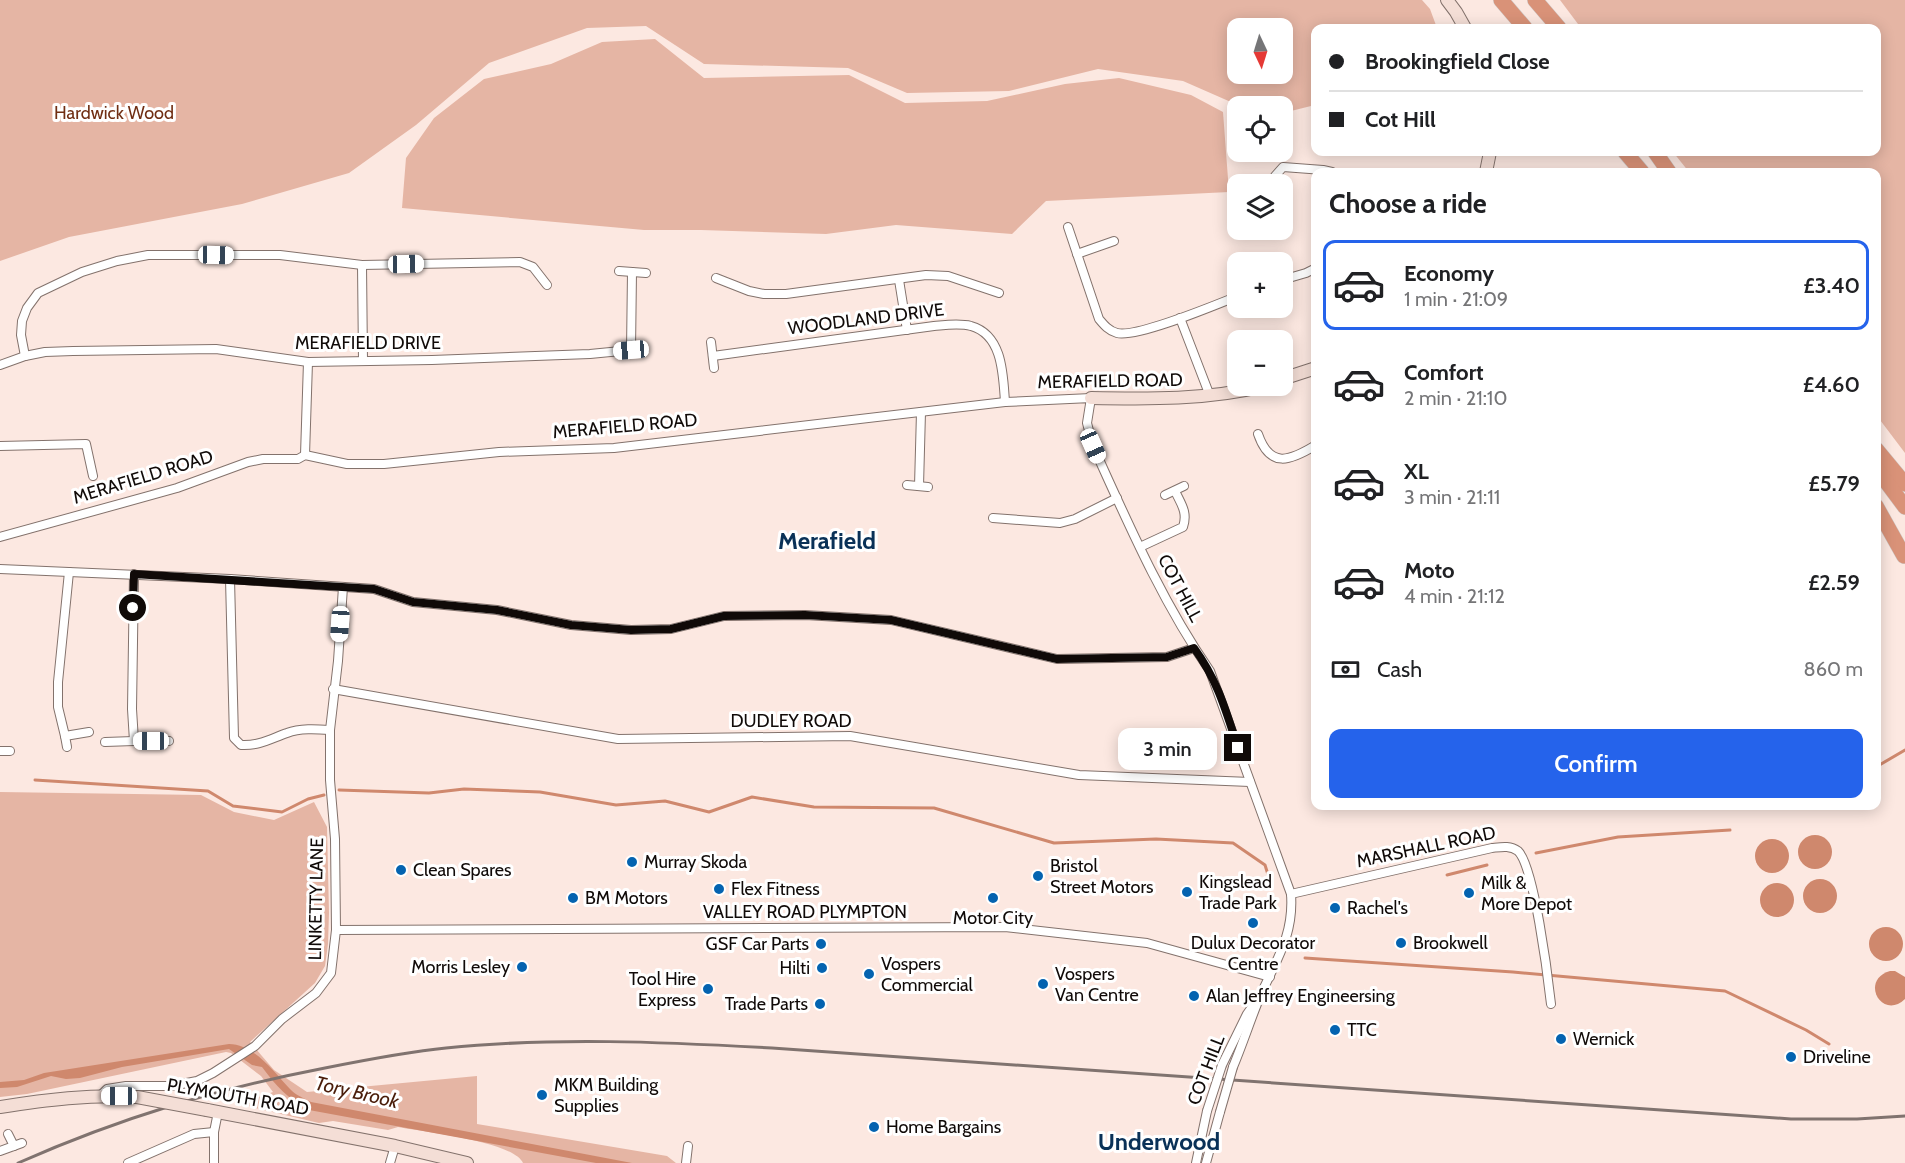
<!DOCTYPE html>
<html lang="en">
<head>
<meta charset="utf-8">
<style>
  body { margin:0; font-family:Cabin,sans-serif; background:#f6f6f6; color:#202124; height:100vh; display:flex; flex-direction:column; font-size:22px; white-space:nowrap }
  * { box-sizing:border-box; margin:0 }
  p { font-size:20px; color:#757577 }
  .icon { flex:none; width:33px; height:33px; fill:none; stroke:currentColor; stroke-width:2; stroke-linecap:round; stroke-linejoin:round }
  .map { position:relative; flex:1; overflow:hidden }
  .drawer { position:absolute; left:1311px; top:168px; width:570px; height:642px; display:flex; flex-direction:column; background:#fff; border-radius:12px; box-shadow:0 3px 15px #0003 }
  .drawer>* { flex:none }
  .hud { position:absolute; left:1311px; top:24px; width:570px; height:132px; border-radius:12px; box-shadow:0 3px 15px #0003; display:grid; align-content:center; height:132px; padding:0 18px; background:#fff }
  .needle { width:39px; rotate:176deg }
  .fabs { position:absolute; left:1227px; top:18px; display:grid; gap:12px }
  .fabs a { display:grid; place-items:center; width:66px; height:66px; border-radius:12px; background:#fff; box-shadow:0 3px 15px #0003; font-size:30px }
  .end { position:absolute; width:27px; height:27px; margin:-14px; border:8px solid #100a08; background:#fff; box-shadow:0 0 0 3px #fff }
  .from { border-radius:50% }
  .bubble { position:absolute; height:42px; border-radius:12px; background:#fff; box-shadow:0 3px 15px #0003; font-size:20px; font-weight:600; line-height:42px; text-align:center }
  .car { position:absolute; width:18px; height:36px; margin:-18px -9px; border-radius:8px; box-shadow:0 0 4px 2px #0007; background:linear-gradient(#fff 24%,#345 0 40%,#fff 0 76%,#345 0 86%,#fff 0) }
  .hud b { display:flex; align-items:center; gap:21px; height:57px; font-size:22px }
  .hud b+b { border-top:2px solid #e0e0e0 }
  .hud i { width:15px; height:15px; background:#202124 }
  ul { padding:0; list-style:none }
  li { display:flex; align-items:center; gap:18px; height:90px; margin:0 12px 9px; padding:0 6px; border:3px solid transparent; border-radius:12px }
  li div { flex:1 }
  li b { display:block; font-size:22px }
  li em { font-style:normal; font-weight:600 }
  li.active { border-color:#2563eb }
  li>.icon { width:54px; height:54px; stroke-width:1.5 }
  h2 { padding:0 18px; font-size:27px; line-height:72px }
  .pay { display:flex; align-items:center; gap:15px; height:66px; padding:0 18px; font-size:22px }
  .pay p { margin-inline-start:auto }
  .button { display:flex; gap:12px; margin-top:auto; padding:12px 18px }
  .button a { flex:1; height:69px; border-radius:12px; background:#2563eb; color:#fff; font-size:24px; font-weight:600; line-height:69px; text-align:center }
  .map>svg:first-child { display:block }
</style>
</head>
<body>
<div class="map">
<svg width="1905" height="1163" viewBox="0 0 1905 1163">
  <rect width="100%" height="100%" fill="#fce8e1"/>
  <!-- green -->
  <g fill="#e5b5a4" fill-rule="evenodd">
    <path d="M 0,0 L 1422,0 L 1430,9 L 1437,28 L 1316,28 L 1315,105 L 1283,113 L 1282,106 L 1240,106 L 1183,81 L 1098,69 L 1009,91 L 907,93 L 848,68 L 704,64 L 646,26 L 587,28 L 489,63 L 416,125 L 349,173 L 242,204 L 69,237 L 0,261 ZM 1282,28 L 1282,74 L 1238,74 L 1238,28 Z"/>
    <polygon points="1560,0 1905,0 1905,453 1877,416 1876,172 1689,172 1673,152 1876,152 1876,28 1581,28"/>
    <polygon points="655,39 704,78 849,75 905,103 987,101 1065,84 1119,78 1191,95 1223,112 1229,192 1046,201 1012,234 896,225 826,234 701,230 644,230 402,208 406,158 434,118 484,79 551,64 602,42"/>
    <path d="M 0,792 L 201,795 L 234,812 L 274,820 L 314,802 L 327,827 L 329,913 L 328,944 L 325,966 L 315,983 L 250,1042 L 274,1070 L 307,1092 L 477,1076 L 477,1124 L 667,1156 L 676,1163 L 523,1163 C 513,1141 423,1132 398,1127 L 388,1130 L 333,1121 L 319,1123 L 251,1107 L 242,1103 L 273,1092 L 261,1076 L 231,1053 L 226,1052 L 27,1094 L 0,1097 Z"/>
  </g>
  <!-- water -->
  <g fill="#cf886d">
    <circle cx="1815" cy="852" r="17"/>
    <circle cx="1772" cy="856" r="17"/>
    <circle cx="1820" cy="896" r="17"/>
    <circle cx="1777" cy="900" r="17"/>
    <circle cx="1886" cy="944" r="17"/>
    <path d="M 1890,971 L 1895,971 L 1905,977 L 1905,999 C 1882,1021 1859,980 1890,971 Z"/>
    <path d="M 229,1044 C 254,1044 274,1072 290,1089 C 295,1095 304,1098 311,1102 L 632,1163 L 596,1163 L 309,1110 C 288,1099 276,1086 262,1067 L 252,1065 L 229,1049 L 122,1067 L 80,1078 L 66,1079 L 51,1076 L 17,1087 L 0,1088 L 0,1082 L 24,1080 L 44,1073 Z"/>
  </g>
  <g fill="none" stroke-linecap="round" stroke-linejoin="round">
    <!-- stream -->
    <g stroke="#cf886d" stroke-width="3">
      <polyline points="1876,767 1905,750"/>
      <polyline points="35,780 208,791 233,806 282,812 308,799 324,795"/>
      <polyline points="339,790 429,793 464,789 540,792 616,805 665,801 709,812 752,797 814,807 934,808 1054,843 1156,839 1233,843 1265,865 1270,881"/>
      <polyline points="1536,853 1618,837 1730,830"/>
      <polyline points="1447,875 1487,865"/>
      <polyline points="1305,958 1513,972 1725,991 1806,1030 1829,1044"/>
    </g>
    <!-- street casing -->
    <g stroke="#83726c" stroke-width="10">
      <g id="street">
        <polyline points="1274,184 1275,176 1283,167 1323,170 1332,172"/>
        <path d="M 1068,227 L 1099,319 C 1104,325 1109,331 1117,333 C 1137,338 1215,305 1238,296"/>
        <polyline points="1077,254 1114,241"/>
        <polyline points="362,265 363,361"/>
        <polyline points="619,271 646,273"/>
        <polyline points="716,278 749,291 764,294 786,294 926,275 948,276 999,293"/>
        <polyline points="899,280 907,330"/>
        <polyline points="1282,280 1306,273 1316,268"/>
        <polyline points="1180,318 1210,396"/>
        <polyline points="711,342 714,368"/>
        <polyline points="631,350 644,350"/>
        <polyline points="25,356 21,335 22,321 27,308 38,293 82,272 117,261 148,255 280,255 362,265 520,262 533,267 547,285"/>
        <path d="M 713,356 L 934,326 C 946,325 959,323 971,326 C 1003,335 1003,375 1005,402"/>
        <polyline points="0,365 25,356 45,352 73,351 216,349 308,362 432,360 590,354 631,350 632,272"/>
        <path d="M 1258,434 C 1270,469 1290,461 1316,445"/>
        <polyline points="0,446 86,444 93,476"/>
        <polyline points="305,455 308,362"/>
        <polyline points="907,485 928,487"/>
        <polyline points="919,486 921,412"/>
        <polyline points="1165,495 1184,486"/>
        <polyline points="993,518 1060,523 1075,519 1117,498"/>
        <path d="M 0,537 L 177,488 L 248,462 L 263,459 L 298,459 L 305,455 L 347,464 L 384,464 L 499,452 L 614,448 L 1005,402 L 1091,398 L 1087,423 L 1093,446 C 1128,523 1162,602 1210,671 L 1291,894 C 1294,934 1277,959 1261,994 C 1251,1018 1243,1043 1233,1067"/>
        <path d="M 1140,547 L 1183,527 C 1188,512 1181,504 1175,491"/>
        <polyline points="0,569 230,579 374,589 413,602 497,610 571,625 631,630 671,629 724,616 805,615 891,620 1057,659 1167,657 1194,648"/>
        <polyline points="69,572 58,682 58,707 65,736 89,732"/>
        <polyline points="134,574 132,709 134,741 169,741"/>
        <path d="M 230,579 L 234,738 L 241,745 C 259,746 270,739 287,733 C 300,728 316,729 330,730"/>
        <polyline points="333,689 618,739 850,736 1079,775 1250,782"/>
        <polyline points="65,736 67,747"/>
        <polyline points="105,742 134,741"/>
        <polyline points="0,751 10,751"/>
        <path d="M 1291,894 L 1492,848 C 1501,847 1510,845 1518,851 C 1534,866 1548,977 1551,1004"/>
        <polyline points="336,930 1005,927 1147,943 1270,977"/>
        <polyline points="1222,1065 1247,1014 1254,1004"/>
        <polyline points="100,1096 107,1089 126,1086 171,1086 197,1081 213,1073 255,1046 282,1019 316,993 331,973 336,930 335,839 330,780 330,730 338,661 343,587"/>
        <polyline points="8,1134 14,1146"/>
        <polyline points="0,1151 22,1143"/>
        <polyline points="128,1163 194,1134 214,1132"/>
        <polyline points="214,1163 214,1132 218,1112"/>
        <polyline points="390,1163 395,1146"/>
        <polyline points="686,1163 688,1146"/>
        <polyline points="1196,1163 1207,1111"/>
        <polyline points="1206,1163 1220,1112"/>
      </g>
    </g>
    <!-- secondary casing -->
    <g stroke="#83726c" stroke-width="14">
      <g id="secondary">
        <polyline points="1447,0 1456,12 1465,28"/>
        <polyline points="1486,172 1490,152"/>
        <polyline points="1282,379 1316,368"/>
        <path d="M 1091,398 C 1149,399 1208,400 1264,386"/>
        <path d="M 0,1107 C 45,1100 91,1094 137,1097"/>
        <polyline points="207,1110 395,1146 467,1163"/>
      </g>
    </g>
    <!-- highway casing -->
    <g stroke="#cfcece" stroke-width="16">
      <g id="highway">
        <polyline points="1501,0 1525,28"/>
        <polyline points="1535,0 1559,28"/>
        <polyline points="1625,152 1642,172"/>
        <polyline points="1655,152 1669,172"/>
        <polyline points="1876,449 1905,484"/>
        <polyline points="1876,468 1905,507"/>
        <polyline points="1876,506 1904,556"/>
      </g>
    </g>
    <!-- street -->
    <use href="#street" stroke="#fff" stroke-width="8"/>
    <!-- secondary -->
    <use href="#secondary" stroke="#f4ded6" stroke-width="12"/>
    <!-- highway -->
    <use href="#highway" stroke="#d99278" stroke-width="15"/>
    <!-- rail -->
    <path stroke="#80736f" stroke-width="3" d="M 18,1163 C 120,1118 216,1089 325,1068 C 365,1060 405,1052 446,1048 C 554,1037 664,1042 772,1048 L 1791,1119 L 1857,1119 L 1905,1116"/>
    <!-- street-bridge casing -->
    <g stroke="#83726c" stroke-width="10" stroke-linecap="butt">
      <g id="street-bridge">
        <polyline points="1207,1111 1222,1065"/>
        <polyline points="1220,1112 1233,1067"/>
      </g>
    </g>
    <!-- secondary-bridge casing -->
    <g stroke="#83726c" stroke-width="14" stroke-linecap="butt">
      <polyline id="secondary-bridge" points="137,1097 207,1110"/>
    </g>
    <!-- street-bridge -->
    <use href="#street-bridge" stroke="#fff" stroke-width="8"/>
    <!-- secondary-bridge -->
    <use href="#secondary-bridge" stroke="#f4ded6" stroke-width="12"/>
  </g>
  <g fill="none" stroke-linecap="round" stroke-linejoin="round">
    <!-- route -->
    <path stroke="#100a08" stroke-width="8" d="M 133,608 L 134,574 L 374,589 L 413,602 L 497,610 L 571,625 L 631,630 L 671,629 L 724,616 L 805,615 L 891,620 L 1057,659 L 1167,657 L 1194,648 C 1218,681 1226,711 1238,748"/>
  </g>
  <!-- markers -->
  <g fill="#0463b0" stroke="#fff" stroke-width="2">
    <circle cx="632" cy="862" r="6"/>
    <circle cx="401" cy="870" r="6"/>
    <circle cx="1038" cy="876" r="6"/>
    <circle cx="719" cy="889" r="6"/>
    <circle cx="1187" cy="892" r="6"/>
    <circle cx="1469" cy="893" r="6"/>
    <circle cx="573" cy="898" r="6"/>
    <circle cx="993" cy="898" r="6"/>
    <circle cx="1335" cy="908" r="6"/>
    <circle cx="1253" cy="923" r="6"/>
    <circle cx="1401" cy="943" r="6"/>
    <circle cx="821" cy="944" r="6"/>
    <circle cx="522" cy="967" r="6"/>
    <circle cx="822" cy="968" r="6"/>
    <circle cx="869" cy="974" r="6"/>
    <circle cx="1043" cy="984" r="6"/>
    <circle cx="708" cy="989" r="6"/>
    <circle cx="1194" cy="996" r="6"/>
    <circle cx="820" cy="1004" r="6"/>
    <circle cx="1335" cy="1030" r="6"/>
    <circle cx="1561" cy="1039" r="6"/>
    <circle cx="1791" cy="1057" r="6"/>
    <circle cx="542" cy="1095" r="6"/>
    <circle cx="874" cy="1127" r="6"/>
  </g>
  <g text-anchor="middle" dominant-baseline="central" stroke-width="6" stroke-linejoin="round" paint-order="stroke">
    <!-- park labels -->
    <g font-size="18" fill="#702e13" stroke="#fff">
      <text x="114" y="113">Hardwick Wood</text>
    </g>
    <!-- street labels -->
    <g font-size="18" fill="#100a08" stroke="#fff">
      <text transform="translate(866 319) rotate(-7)">WOODLAND DRIVE</text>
      <text x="368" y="343">MERAFIELD DRIVE</text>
      <text transform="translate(1110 381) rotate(-1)">MERAFIELD ROAD</text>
      <text transform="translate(625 426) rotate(-5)">MERAFIELD ROAD</text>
      <text transform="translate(143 477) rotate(-17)">MERAFIELD ROAD</text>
      <text transform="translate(1180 588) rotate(62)">COT HILL</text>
      <text x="791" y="721">DUDLEY ROAD</text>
      <text transform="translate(1426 847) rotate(-12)">MARSHALL ROAD</text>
      <text transform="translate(316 899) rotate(-89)">LINKETTY LANE</text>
      <text x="805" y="912">VALLEY ROAD PLYMPTON</text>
      <text transform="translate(1206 1070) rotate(-69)">COT HILL</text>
      <text transform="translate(238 1097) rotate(10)">PLYMOUTH ROAD</text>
    </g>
    <!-- poi labels -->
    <g font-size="18" fill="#100a08" stroke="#fff" text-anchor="start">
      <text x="644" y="862">Murray Skoda</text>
      <text x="1050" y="866">Bristol<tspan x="1050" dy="21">Street Motors</tspan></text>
      <text x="413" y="870">Clean Spares</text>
      <text x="1199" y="882">Kingslead<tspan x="1199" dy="21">Trade Park</tspan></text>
      <text x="1481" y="883">Milk &amp;<tspan x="1481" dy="21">More Depot</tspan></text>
      <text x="731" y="889">Flex Fitness</text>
      <text x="585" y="898">BM Motors</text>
      <text x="1347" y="908">Rachel's</text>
      <text x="993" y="918" text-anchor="middle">Motor City</text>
      <text x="1253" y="943" text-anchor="middle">Dulux Decorator<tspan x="1253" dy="21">Centre</tspan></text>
      <text x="1413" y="943">Brookwell</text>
      <text x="809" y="944" text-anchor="end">GSF Car Parts</text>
      <text x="881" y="964">Vospers<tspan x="881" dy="21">Commercial</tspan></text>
      <text x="510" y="967" text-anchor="end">Morris Lesley</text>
      <text x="810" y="968" text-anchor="end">Hilti</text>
      <text x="1055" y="974">Vospers<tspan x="1055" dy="21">Van Centre</tspan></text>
      <text x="696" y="979" text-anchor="end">Tool Hire<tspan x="696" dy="21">Express</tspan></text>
      <text x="1206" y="996">Alan Jeffrey Engineersing</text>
      <text x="808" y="1004" text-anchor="end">Trade Parts</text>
      <text x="1347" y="1030">TTC</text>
      <text x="1573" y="1039">Wernick</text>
      <text x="1803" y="1057">Driveline</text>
      <text x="554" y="1085">MKM Building<tspan x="554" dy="21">Supplies</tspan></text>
      <text x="886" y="1127">Home Bargains</text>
    </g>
    <!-- water labels -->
    <g font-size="20" font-style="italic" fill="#4a1d0a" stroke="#fff">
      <text transform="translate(357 1092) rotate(13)">Tory Brook</text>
    </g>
    <!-- district labels -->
    <g font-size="24" font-weight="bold" fill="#0a3157" stroke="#fff">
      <text x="827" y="540">Merafield</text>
      <text x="1159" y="1141">Underwood</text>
    </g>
  </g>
</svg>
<div class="fabs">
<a><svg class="needle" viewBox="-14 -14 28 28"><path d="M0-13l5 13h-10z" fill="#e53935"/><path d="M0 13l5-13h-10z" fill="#757577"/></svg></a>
<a><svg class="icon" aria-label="locate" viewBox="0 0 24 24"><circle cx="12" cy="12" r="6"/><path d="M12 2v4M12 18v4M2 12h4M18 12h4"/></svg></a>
<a><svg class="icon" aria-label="layers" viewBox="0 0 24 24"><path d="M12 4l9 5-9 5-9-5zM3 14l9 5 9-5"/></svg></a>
<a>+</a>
<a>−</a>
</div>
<i class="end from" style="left:133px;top:608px"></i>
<i class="end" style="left:1238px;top:748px"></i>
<div class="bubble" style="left:1118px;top:728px;width:99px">3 min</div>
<i class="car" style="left:216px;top:255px;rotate:91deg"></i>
<i class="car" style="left:406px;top:264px;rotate:89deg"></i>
<i class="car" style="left:631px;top:350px;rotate:265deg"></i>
<i class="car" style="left:1093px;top:446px;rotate:156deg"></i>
<i class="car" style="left:340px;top:624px;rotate:184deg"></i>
<i class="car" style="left:151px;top:741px;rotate:270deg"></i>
<i class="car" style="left:119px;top:1096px;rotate:270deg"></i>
<div class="hud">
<b><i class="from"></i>Brookingfield Close</b>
<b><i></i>Cot Hill</b>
</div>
<section class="drawer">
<h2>Choose a ride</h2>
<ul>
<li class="active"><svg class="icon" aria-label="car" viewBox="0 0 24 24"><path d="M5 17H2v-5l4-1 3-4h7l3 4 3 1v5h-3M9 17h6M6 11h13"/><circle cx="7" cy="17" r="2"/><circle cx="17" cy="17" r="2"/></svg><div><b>Economy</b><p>1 min · 21:09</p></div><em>£3.40</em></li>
<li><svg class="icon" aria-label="car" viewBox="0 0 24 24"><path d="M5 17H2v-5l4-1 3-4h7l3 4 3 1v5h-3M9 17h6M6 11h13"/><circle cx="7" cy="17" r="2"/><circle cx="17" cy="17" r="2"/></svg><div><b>Comfort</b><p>2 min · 21:10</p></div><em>£4.60</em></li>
<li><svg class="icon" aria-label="car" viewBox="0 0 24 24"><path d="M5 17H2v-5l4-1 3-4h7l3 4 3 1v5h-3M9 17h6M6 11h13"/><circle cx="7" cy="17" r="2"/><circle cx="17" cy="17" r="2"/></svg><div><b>XL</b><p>3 min · 21:11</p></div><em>£5.79</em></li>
<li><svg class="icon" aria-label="car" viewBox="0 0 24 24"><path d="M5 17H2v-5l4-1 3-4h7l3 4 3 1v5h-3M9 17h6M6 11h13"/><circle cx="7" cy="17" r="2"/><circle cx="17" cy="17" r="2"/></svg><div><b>Moto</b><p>4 min · 21:12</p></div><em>£2.59</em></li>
</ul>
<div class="pay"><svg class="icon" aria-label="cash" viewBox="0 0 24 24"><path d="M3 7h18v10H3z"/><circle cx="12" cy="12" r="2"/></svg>Cash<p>860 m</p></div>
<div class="button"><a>Confirm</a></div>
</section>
</div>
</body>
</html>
